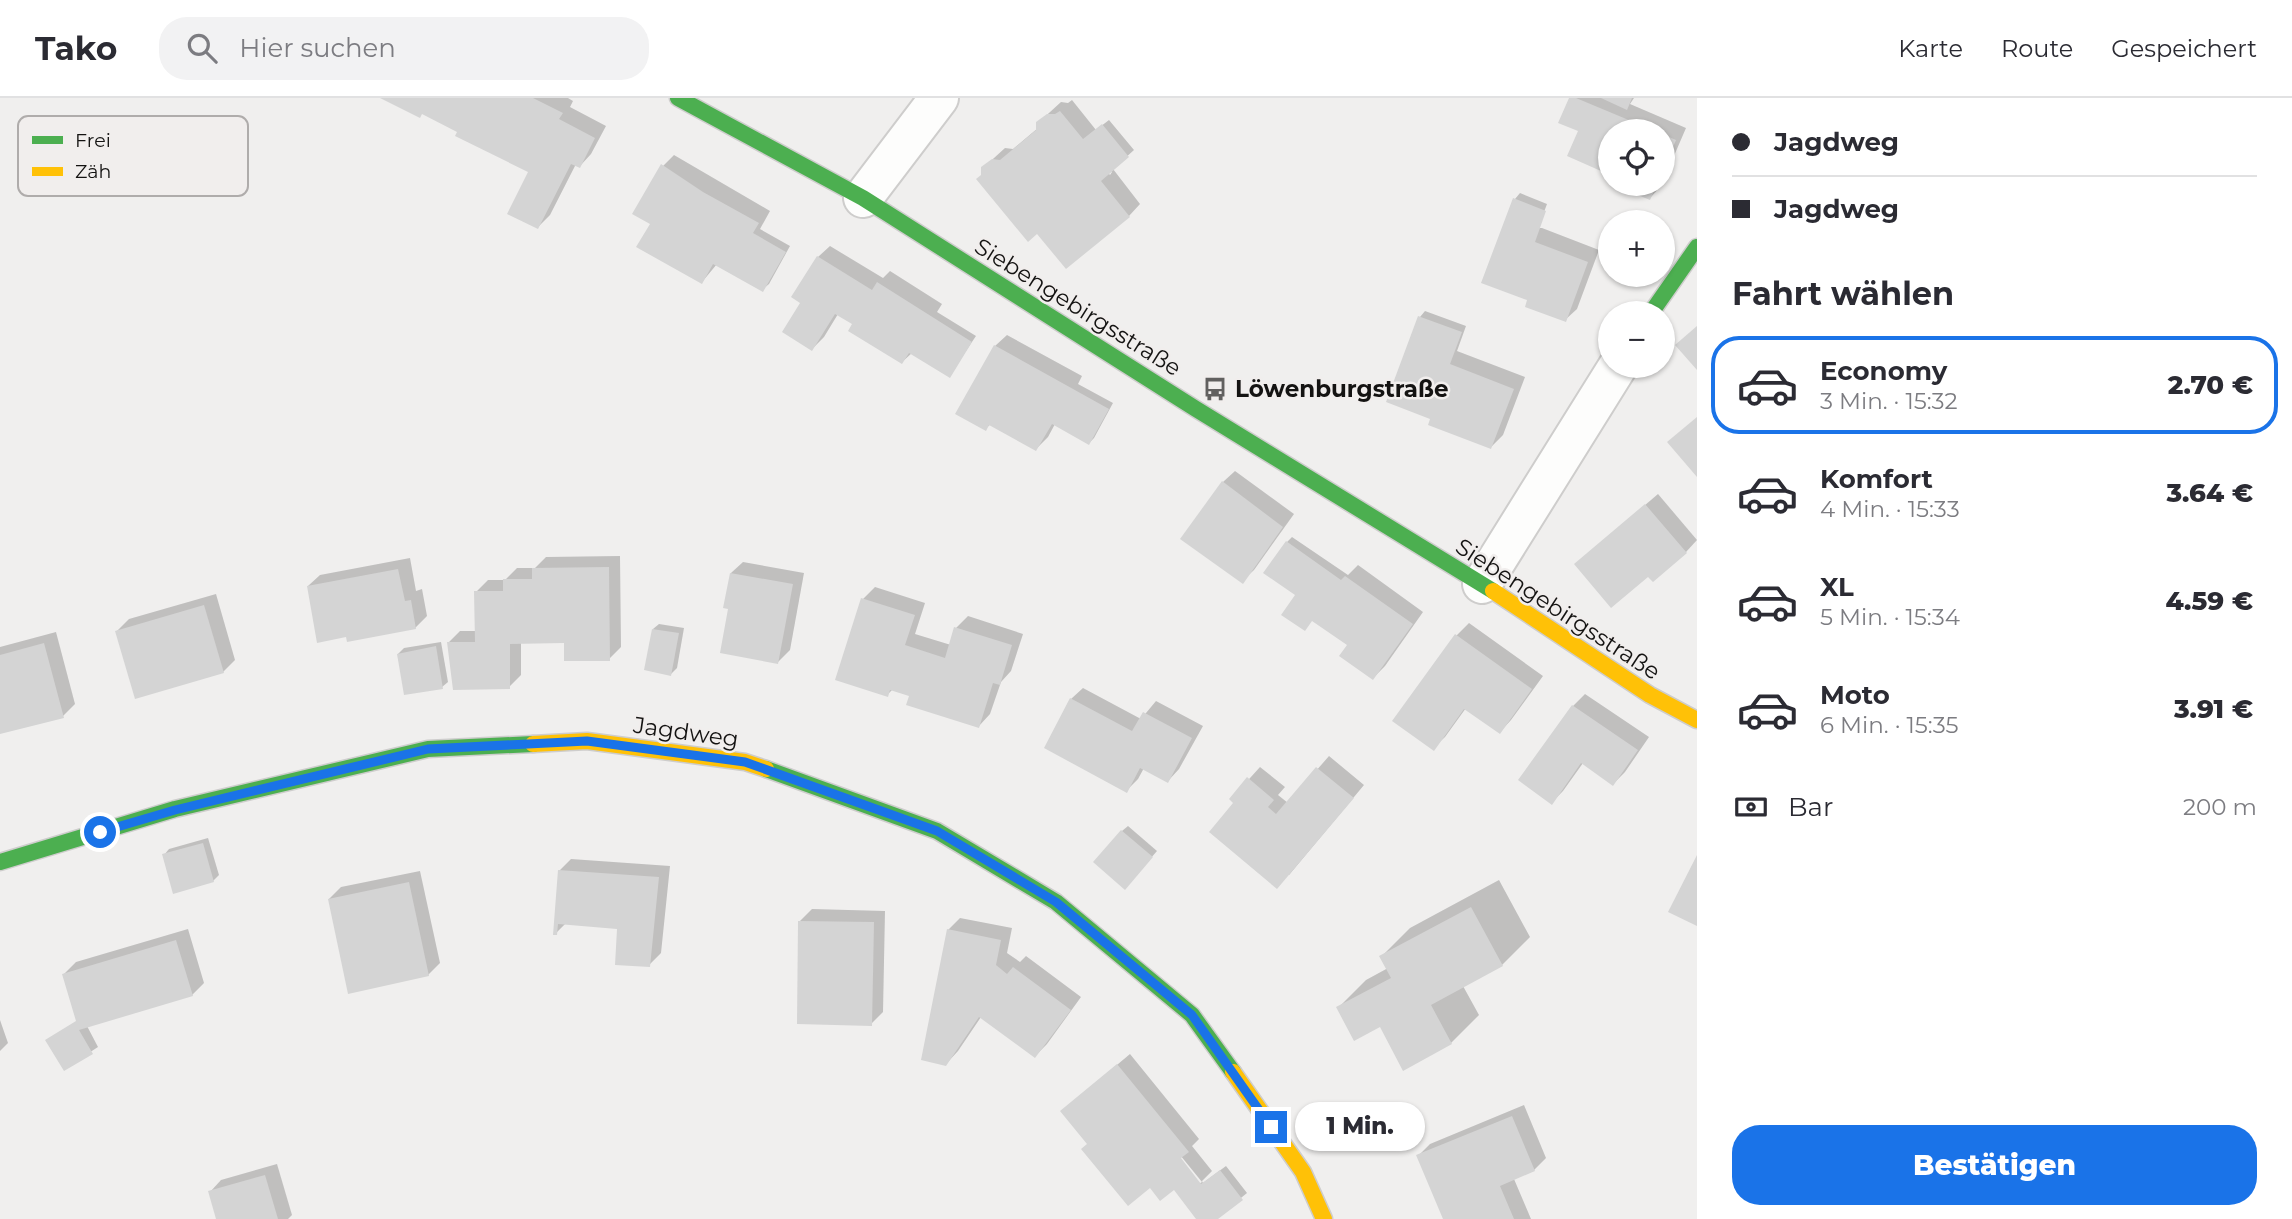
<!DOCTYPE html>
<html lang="de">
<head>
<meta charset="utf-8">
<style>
  body { margin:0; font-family:Montserrat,sans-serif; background:#f2f2f3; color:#2b2b33; height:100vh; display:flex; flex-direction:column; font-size:26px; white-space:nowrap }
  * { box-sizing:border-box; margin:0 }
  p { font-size:23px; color:#7c7c81 }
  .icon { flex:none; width:38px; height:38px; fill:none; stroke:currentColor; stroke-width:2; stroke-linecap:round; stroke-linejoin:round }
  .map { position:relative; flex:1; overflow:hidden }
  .drawer { display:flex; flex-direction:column; background:#fff; width:595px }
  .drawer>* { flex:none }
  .banner { display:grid; align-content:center; height:154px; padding:0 35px; background:#fff }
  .controls { position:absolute; left:1598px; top:21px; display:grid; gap:14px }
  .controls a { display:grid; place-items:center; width:77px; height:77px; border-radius:50%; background:#fff; box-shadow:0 2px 5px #0004; font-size:35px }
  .end { position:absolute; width:32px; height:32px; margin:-16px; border:9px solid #1a73e8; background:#fff; box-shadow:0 0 0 4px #fff }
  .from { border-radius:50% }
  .bubble { position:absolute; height:49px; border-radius:24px; background:#fff; box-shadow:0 2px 5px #0004; font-size:23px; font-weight:800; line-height:49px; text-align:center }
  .banner b { display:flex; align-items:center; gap:24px; height:66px; font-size:26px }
  .banner b+b { border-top:2px solid #e1e1e2 }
  .banner i { width:18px; height:18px; background:#2b2b33 }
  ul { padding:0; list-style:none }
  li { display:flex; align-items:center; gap:21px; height:98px; margin:0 14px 10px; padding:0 21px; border:4px solid transparent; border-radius:28px }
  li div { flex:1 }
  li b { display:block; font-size:26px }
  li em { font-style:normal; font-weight:800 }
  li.on { border-color:#1a73e8 }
  li>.icon { width:63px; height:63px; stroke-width:1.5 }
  h2 { padding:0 35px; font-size:32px; line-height:84px }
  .pay { display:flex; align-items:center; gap:18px; height:77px; padding:0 35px; font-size:26px }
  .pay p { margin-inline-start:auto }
  .primary-button { display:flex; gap:14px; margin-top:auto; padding:14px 35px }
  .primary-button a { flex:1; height:80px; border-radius:28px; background:#1a73e8; color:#fff; font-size:28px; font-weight:800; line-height:80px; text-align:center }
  header { display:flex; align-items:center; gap:42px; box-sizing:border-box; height:98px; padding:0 35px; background:#fff; border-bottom:2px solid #e1e1e2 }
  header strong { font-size:33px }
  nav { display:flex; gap:38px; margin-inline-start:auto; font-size:24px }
  .search { width:490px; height:63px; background:#f2f2f3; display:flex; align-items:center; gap:18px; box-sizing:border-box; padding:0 24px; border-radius:28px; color:#7c7c81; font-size:26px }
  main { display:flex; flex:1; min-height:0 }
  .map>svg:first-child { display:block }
</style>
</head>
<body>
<header>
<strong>Tako</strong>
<div class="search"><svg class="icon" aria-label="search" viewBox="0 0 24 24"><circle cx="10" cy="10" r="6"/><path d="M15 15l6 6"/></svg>Hier suchen</div>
<nav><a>Karte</a><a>Route</a><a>Gespeichert</a></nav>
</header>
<main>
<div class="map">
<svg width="1697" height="1121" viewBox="0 0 1697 1121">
  <rect width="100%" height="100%" fill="#f0efee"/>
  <!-- shadow -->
  <g fill="#0003" fill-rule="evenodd">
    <polygon points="384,0 568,0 573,3 570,9 606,28 591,56 580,68 576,66 550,117 538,129 531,74 460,33 423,15"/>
    <polygon points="1570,0 1634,0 1630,6 1686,30 1661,88 1650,100 1616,86 1662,86 1662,33 1610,33 1610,75"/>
    <path d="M 1072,2 L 1096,32 L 1109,22 L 1134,52 L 1113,71 L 1140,106 L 1129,118 L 1038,134 L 983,77 L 983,70 L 1005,50 L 1013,51 L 1038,30 L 1038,25 L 1061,4 L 1068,5 ZM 1101,61 L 1112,74 L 1110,77 L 1099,63 Z"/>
    <polygon points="674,57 770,113 760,131 790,148 769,186 763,191 717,166 702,184 652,125 662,69"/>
    <polygon points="1520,95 1547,106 1538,130 1542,130 1551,107 1542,130 1599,152 1577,211 1565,222 1530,201 1515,101"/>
    <polygon points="830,148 883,180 890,173 942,206 937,214 976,238 949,278 912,255 902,264 854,225 838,216 824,239 812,251 802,204 818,159"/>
    <polygon points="1425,213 1466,228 1457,253 1525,279 1503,337 1491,349 1433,320 1420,219"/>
    <polygon points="1007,237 1082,278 1078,286 1113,305 1094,340 1089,345 1055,326 1048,339 1036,351 991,326 985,331 995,248"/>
    <polygon points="1235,373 1294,416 1254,472 1242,483 1223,384"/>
    <polygon points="1658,396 1697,442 1686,454 1648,477 1576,466"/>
    <polygon points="1292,439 1348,477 1358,467 1423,514 1385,568 1373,580 1350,547 1297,497 1287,444"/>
    <polygon points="620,458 621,549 609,561 566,543 521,544 521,577 509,589 448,545 460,533 476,533 476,494 488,482 505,482 517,470 535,470 546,459"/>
    <polygon points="410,460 416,493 422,491 427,518 415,530 308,488 320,477"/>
    <polygon points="743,464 804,475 790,552 778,564 730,509 731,475"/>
    <polygon points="875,489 925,505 915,536 951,547 956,530 968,518 1023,536 1011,573 1001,584 990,616 979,628 911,597 893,591 887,597 837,581 863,501"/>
    <polygon points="216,496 235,562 223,574 117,533 129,521"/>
    <polygon points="1469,525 1543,578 1511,622 1500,634 1466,610 1445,639 1433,650 1395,623 1457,537"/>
    <polygon points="659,526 684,530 677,570 671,576 653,531"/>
    <polygon points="56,534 75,606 63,618 0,634 0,549"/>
    <polygon points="441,544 448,584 442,589 398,556 404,550"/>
    <polygon points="1083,590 1141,621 1156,603 1203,628 1179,671 1168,683 1144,670 1138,681 1127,692 1071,601"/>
    <polygon points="1585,596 1649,639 1625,674 1613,686 1583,665 1563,693 1551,705 1573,608"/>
    <polygon points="1329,658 1364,687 1289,777 1231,701 1260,669 1285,689 1278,697 1288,705"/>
    <polygon points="1128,728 1157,753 1130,784 1122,733"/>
    <polygon points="208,740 219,777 213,783 164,757 169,751"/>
    <polygon points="571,761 670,768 661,855 649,867 619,829 566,825 556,835 559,773"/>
    <polygon points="420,773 440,865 428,877 329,801 341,789"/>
    <polygon points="1499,782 1530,839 1502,867 1463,888 1479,917 1451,945 1381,927 1338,910 1366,882 1388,870 1382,858 1410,830"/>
    <polygon points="812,811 885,813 883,914 871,926 800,823"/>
    <polygon points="960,820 1012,830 1007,855 1020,864 1026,858 1081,899 1047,946 1035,958 981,919 958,953 946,966 948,832"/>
    <polygon points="188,831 204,885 192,897 87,928 98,949 64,971 47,943 85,920 64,876 76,864"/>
    <polygon points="0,922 8,945 0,953"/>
    <path d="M 1130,956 L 1199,1041 L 1192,1048 L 1212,1073 L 1202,1083 L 1203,1085 L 1226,1068 L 1247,1095 L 1215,1121 L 1198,1121 L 1174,1089 L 1150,1088 L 1089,1046 L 1062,1013 ZM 1176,1052 L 1202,1084 L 1199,1086 L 1174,1054 Z"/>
    <polygon points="1524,1007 1546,1060 1534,1072 1514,1081 1531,1121 1444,1121 1418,1058 1430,1046"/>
    <polygon points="277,1066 292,1117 288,1121 217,1121 210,1094 221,1082"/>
  </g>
  <!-- building -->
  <g fill="#d4d4d4">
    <polygon points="380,0 533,0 563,15 559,21 595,40 580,70 571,66 538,131 507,116 528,74 455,38 457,34 422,16 420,20"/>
    <polygon points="1569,0 1576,0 1655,33 1610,33 1610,77 1567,58 1578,33 1558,25"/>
    <polygon points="1601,0 1632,0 1627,12"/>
    <polygon points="1060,13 1083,41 1102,26 1129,59 1101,83 1130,119 1066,171 1037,136 1028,144 976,81 981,77 981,69 992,61 1000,62 1036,32 1036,24 1047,16 1055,16"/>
    <polygon points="1662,36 1676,42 1663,73 1662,73"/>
    <polygon points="661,66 703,94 759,125 753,135 786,154 763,194 713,166 702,186 636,149 650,126 632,116"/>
    <polygon points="1611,86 1657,86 1650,102"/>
    <polygon points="1513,100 1546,113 1535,144 1588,164 1566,224 1525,209 1527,202 1481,185"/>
    <polygon points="817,158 872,192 877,184 972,244 950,280 909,255 902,266 848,233 852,226 835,216 812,253 782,234 800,205 791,199"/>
    <polygon points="1418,218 1462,234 1450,266 1514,291 1491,351 1428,327 1430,321 1386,304"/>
    <polygon points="1697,228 1697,272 1675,247"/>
    <polygon points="994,247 1109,311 1089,347 1052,326 1036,353 989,327 986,333 955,316"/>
    <polygon points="1697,319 1697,379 1667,344"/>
    <polygon points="1222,383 1283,429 1243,486 1180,441"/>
    <polygon points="1645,406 1687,455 1653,484 1648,479 1611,510 1574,466"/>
    <polygon points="1286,443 1341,482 1345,478 1413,526 1373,582 1339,558 1347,547 1312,523 1305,533 1281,517 1295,497 1263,475"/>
    <polygon points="609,469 610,563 564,563 564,545 510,546 510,591 453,592 447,544 475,544 474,493 503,493 503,481 532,481 532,470"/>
    <polygon points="398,471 405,503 411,502 416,531 347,544 346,539 317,545 307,488"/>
    <polygon points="730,475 793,486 778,566 720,555 728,511 723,510"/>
    <polygon points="861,500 915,517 905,547 945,560 954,529 1012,547 1000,587 993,585 979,630 906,607 909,598 890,592 888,599 835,582"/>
    <polygon points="204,507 224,575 135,601 115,533"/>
    <polygon points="652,531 679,535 671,578 644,572"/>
    <polygon points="1455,536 1532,591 1500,636 1464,611 1434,653 1392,623"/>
    <polygon points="44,545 64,620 0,636 0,557"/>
    <polygon points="436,548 443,591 404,597 397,556"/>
    <polygon points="1070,600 1132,633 1143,614 1192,640 1168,685 1140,670 1127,695 1044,650"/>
    <polygon points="1572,607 1638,652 1613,688 1581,665 1552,707 1518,682"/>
    <polygon points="1316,669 1354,700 1277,791 1209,734 1233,705 1229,701 1247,679 1274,702 1268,709 1276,716"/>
    <polygon points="1121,732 1153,759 1125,792 1093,764"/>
    <polygon points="203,745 214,784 173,796 162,756"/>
    <polygon points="1697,757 1697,828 1668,814"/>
    <polygon points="558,772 659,779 650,869 615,867 617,831 558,826 557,837 553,837"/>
    <polygon points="409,784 429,878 348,896 328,801"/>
    <polygon points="1471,809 1503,868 1431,907 1452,946 1403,973 1380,929 1354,943 1336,909 1391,880 1379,858"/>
    <polygon points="798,823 874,824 872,928 797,926"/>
    <polygon points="947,831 1001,842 996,867 1007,876 1013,869 1071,912 1035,960 979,919 946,968 921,962"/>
    <polygon points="176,842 193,898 79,932 93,956 64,973 45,942 76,923 62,876"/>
    <polygon points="1117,966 1189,1054 1181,1060 1201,1086 1220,1072 1243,1102 1218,1121 1196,1121 1174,1092 1160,1103 1150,1090 1128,1108 1081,1051 1087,1046 1060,1013"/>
    <polygon points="1512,1018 1535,1073 1500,1088 1514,1121 1443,1121 1416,1057"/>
    <polygon points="265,1077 278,1121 216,1121 208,1093"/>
  </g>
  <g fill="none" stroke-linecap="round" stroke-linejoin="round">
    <!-- street casing -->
    <g stroke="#cecdcc" stroke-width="42">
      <g id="street">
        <polyline points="863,100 939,0"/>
        <polyline points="1482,486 1618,268"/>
      </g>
    </g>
    <!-- fast casing -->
    <g stroke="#cecdcc" stroke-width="19">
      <g id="fast">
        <polyline points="678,0 863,100 1196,311 1493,493"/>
        <polyline points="1651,215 1697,149"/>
        <polyline points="766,671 937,733 1056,804 1192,917 1233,974"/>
        <polyline points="0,764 175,711 428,651 533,646"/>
      </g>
    </g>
    <!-- slow casing -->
    <g stroke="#cecdcc" stroke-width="19">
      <g id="slow">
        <polyline points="1493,493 1650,597 1697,622"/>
        <polyline points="533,646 587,643 745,664 766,671"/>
        <polyline points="1233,974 1303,1074 1324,1121"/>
      </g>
    </g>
    <!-- street -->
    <use href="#street" stroke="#fdfdfc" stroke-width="38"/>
    <!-- fast -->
    <use href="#fast" stroke="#4caf50" stroke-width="16"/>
    <!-- slow -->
    <use href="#slow" stroke="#ffc107" stroke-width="16"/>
  </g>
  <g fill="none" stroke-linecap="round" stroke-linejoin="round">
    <!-- route -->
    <polyline stroke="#1a73e8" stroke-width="9" points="100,734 175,712 428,651 587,643 745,664 937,733 1056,804 1192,917 1271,1029"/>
  </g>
  <!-- icons -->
  <defs>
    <g id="bus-bare" transform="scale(1.89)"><path d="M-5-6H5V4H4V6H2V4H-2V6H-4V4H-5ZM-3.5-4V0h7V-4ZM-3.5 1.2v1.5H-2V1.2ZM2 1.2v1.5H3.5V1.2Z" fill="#61605f" stroke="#f1eeed" stroke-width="2.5" paint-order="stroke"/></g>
  </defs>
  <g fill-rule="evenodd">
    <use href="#bus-bare" x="1215" y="291"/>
  </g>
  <g text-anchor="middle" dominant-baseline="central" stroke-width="5" stroke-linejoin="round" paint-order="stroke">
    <!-- street labels -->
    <g font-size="23" fill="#141312" stroke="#f1eeed">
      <text transform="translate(1078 209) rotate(32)">Siebengebirgsstraße</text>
      <text transform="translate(1558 511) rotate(33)">Siebengebirgsstraße</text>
      <text transform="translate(686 634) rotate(8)">Jagdweg</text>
    </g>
    <!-- poi labels -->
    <g font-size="23" font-weight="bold" fill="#141312" stroke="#f1eeed" text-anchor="start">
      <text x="1235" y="291">Löwenburgstraße</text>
    </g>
  </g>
  <!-- legend -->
  <rect x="18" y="18" width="230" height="80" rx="10" fill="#f1eeed" stroke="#afacab" stroke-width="2"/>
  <rect x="32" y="38" width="31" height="8" fill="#4caf50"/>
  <rect x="32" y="69" width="31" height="9" fill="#ffc107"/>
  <g font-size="19" fill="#141312">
    <text x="75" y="49">Frei</text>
    <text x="75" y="80">Zäh</text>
  </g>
</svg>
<div class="controls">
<a><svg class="icon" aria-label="locate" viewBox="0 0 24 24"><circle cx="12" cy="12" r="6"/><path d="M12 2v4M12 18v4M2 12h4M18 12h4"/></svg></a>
<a>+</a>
<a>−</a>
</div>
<i class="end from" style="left:100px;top:734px"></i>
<i class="end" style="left:1271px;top:1029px"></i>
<div class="bubble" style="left:1295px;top:1004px;width:130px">1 Min.</div>
</div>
<section class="drawer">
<div class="banner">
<b><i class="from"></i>Jagdweg</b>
<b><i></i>Jagdweg</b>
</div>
<h2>Fahrt wählen</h2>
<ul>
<li class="on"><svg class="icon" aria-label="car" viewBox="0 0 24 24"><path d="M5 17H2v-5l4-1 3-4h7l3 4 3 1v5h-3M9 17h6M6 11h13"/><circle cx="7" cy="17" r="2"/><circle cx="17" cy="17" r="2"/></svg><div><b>Economy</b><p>3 Min. · 15:32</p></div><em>2.70 €</em></li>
<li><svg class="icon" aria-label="car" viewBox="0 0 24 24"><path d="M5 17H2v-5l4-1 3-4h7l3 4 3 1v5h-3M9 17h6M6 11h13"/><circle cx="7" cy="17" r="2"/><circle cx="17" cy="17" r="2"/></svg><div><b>Komfort</b><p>4 Min. · 15:33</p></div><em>3.64 €</em></li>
<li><svg class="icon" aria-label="car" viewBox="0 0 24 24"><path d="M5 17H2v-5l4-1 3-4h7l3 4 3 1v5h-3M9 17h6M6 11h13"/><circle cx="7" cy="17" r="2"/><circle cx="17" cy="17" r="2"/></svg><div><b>XL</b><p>5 Min. · 15:34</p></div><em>4.59 €</em></li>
<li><svg class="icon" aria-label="car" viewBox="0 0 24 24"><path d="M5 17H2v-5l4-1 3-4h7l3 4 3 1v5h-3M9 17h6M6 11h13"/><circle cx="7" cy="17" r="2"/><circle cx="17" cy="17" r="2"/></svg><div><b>Moto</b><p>6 Min. · 15:35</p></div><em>3.91 €</em></li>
</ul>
<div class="pay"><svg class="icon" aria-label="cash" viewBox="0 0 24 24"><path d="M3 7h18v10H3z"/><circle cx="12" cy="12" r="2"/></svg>Bar<p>200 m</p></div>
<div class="primary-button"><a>Bestätigen</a></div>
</section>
</main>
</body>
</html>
